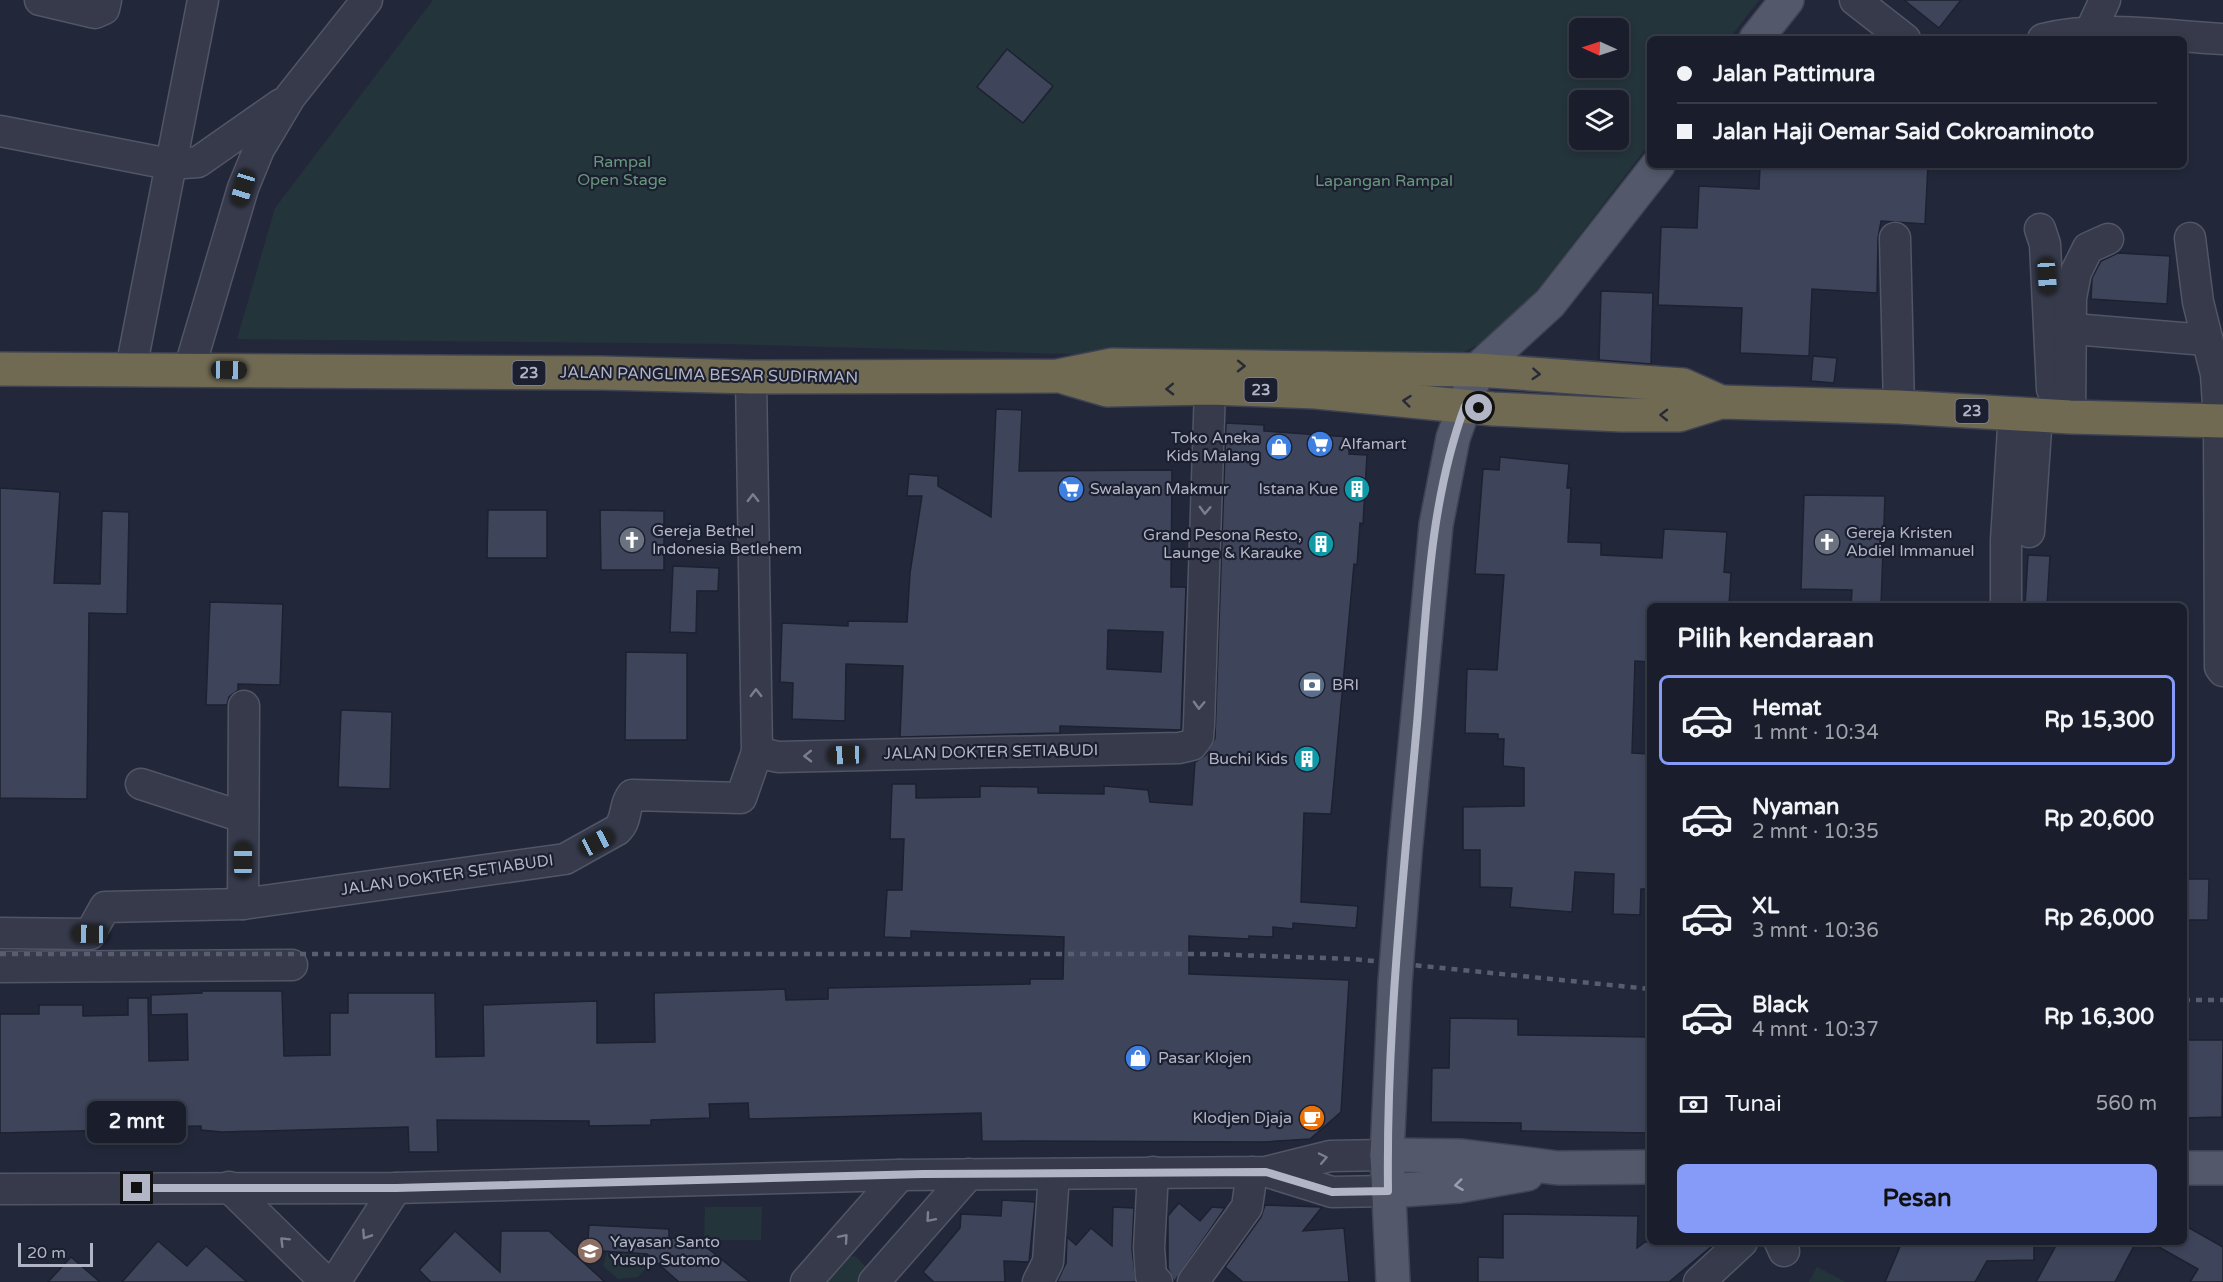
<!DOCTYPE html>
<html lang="id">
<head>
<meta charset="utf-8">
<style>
  body { margin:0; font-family:"Varela Round",sans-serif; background:#272b38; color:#f1f3f6; height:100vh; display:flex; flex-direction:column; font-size:22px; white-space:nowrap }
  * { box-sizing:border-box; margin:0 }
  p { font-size:20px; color:#9fa2a9 }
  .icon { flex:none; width:33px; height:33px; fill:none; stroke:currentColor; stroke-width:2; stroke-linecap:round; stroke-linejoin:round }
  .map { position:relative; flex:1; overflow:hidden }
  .drawer { position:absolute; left:1647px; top:603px; width:540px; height:642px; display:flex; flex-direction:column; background:#1a1e2c; border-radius:9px; box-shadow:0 3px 9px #0003,0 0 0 2px #383c48 }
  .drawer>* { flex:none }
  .hud { position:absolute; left:1647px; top:36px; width:540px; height:132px; border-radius:9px; box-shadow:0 3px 9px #0003,0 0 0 2px #383c48; display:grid; align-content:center; height:132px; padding:0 30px; background:#1a1e2c }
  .needle { width:39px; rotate:273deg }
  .tools { position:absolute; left:1569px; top:18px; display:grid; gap:12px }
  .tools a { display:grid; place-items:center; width:60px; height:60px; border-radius:9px; background:#1a1e2c; box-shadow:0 3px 9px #0003,0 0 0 2px #383c48; font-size:30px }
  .scale { position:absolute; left:18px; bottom:15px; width:75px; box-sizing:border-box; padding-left:6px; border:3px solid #b1b5c6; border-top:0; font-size:16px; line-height:21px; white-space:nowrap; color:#b1b5c6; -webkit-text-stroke:4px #1b1f2f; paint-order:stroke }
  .end { position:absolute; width:27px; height:27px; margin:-14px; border:8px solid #b1b5c6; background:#111; box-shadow:0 0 0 3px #111 }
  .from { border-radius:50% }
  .bubble { position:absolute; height:42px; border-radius:9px; background:#1a1e2c; box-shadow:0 3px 9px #0003,0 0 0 2px #383c48; font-size:20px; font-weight:700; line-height:42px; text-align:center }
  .car { position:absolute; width:18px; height:36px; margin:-18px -9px; border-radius:8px; box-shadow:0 0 4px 2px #0007; background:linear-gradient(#222 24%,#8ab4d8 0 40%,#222 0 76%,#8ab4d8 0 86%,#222 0) }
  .hud b { display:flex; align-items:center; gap:21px; height:57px; font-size:22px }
  .hud b+b { border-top:2px solid #383c48 }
  .hud i { width:15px; height:15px; background:#f1f3f6 }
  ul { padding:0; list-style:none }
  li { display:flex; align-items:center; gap:18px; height:90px; margin:0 12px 9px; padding:0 18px; border:3px solid transparent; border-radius:9px }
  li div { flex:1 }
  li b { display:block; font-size:22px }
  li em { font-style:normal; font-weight:700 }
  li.on { border-color:#859bf7 }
  li>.icon { width:54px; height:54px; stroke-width:1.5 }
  h2 { padding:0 30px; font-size:27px; line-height:72px }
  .pay { display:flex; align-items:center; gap:15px; height:66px; padding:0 30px; font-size:22px }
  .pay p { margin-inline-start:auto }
  .button { display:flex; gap:12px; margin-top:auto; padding:12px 30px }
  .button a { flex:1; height:69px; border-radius:9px; background:#859bf7; color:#111; font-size:24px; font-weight:700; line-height:69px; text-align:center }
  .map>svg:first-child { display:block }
</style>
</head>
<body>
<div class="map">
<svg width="2223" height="1282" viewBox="0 0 2223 1282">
  <rect width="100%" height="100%" fill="#22283a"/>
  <!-- green -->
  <g fill="#24343b" fill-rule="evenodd">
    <path d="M 433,0 L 1759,0 L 1729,39 L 1650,39 L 1650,143 L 1516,318 L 1490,339 L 1451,358 L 1338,362 L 729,344 L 237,339 L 275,208 ZM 1580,28 L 1618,28 L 1618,68 L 1580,68 ZM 1580,100 L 1618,100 L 1618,140 L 1580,140 Z"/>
    <polygon points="705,1207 762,1207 761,1240 704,1240"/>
    <polygon points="607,1251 658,1255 638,1277 618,1279 603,1266"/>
    <polygon points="855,1256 865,1266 864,1277 859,1282 821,1282 843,1258"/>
    <polygon points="1817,1267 1846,1282 1809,1282"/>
  </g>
  <!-- building -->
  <g fill="#3e445a" stroke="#1d2131" stroke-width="1.5" fill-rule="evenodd">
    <polygon points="1904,0 1961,0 1939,28"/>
    <polygon points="1007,49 1053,86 1023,123 977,87"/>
    <polygon points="1760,165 1928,165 1925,224 1881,221 1878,238 1877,293 1812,289 1809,356 1740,353 1742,308 1658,305 1661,227 1697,228 1699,186 1759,189"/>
    <polygon points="2118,253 2170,256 2167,304 2091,299 2092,278 2101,261"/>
    <polygon points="1601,291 1653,293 1651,364 1599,360"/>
    <polygon points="1813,356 1837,358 1834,383 1811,381"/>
    <path d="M 996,409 L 1022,410 L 1019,471 L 1172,470 L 1171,587 L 1186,587 L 1181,730 L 1060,726 L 1060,733 L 900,737 L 903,666 L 846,664 L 845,721 L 792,719 L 793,683 L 780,682 L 782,623 L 848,626 L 848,621 L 907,622 L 910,573 L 922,496 L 907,496 L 909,474 L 938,476 L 938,486 L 991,517 ZM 1108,630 L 1163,632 L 1161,672 L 1107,669 Z"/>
    <polygon points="1226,423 1264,425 1264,431 1350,437 1349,454 1367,455 1363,524 1360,523 1357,565 1354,564 1331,814 1304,813 1301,902 1358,906 1356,928 1293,923 1293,929 1273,927 1273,937 1249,936 1249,939 1189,936 1189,974 1349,980 1341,1112 1310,1139 1264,1142 982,1141 981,1113 749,1119 748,1103 709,1104 710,1118 651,1120 651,1125 589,1126 589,1121 437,1120 438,1152 409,1152 408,1127 222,1132 201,1130 201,1126 154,1127 154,1129 0,1133 0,1014 39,1014 39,1005 83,1005 83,1016 128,1015 128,998 148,998 149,1061 188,1060 187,1014 151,1015 151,995 202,993 202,991 282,991 284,1056 330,1055 330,1013 348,1013 348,993 435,993 436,1057 484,1056 483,1005 597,1001 597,1043 655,1042 654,993 785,989 786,1000 828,999 828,988 1030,984 1030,979 1063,979 1064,937 911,931 911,938 884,937 887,890 902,890 904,839 890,839 892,784 916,784 916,798 980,797 980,786 1038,787 1038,793 1104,794 1104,786 1148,790 1150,802 1192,805 1195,762 1206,755 1215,738"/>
    <polygon points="1500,457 1569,464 1567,488 1571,488 1568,542 1601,543 1601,555 1662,558 1664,529 1727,532 1724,572 1731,573 1729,606 1650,606 1650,662 1635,661 1632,753 1650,754 1650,889 1641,889 1640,915 1613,914 1614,874 1575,872 1572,912 1510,907 1512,888 1480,887 1480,850 1463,850 1463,807 1524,806 1524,768 1503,766 1504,739 1498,739 1498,734 1465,733 1467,669 1497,670 1504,575 1475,574 1483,469 1499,470"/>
    <polygon points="0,488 60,492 54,583 100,584 102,511 129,512 127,614 89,613 87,799 0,798"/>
    <polygon points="1804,495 1885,496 1881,606 1851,606 1852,590 1801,589"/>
    <polygon points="488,510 547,510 547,558 487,558"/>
    <polygon points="600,510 664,511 664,570 601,570"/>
    <polygon points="2028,555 2050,556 2047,606 2025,606"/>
    <polygon points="673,566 719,568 718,591 697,591 696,633 670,632"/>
    <polygon points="210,602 283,604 280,685 238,684 238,690 229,697 227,705 206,705"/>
    <polygon points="626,652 687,653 687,740 625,740"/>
    <polygon points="341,710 392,712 390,789 338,787"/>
    <polygon points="2184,879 2209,879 2208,920 2184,920"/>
    <polygon points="1450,1018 1518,1019 1518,1035 1650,1037 1650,1133 1521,1131 1521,1123 1431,1122 1432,1068 1449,1068"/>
    <polygon points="2184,1040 2223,1040 2222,1117 2184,1118"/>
    <polygon points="1002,1200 1035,1202 1029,1262 1004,1261 1005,1282 934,1282 923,1272 960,1228 961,1214 1001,1216"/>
    <polygon points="1179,1203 1200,1221 1212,1207 1225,1208 1174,1282 1168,1268 1168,1216"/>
    <polygon points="1265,1205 1322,1207 1303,1231 1344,1228 1349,1282 1243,1282 1225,1267 1261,1217"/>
    <polygon points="1113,1207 1134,1208 1132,1249 1136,1282 1057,1282 1066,1263 1067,1237 1076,1245 1091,1228 1112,1246"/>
    <polygon points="1503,1214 1638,1216 1637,1248 1645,1242 1717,1242 1669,1282 1478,1282 1478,1257 1503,1258"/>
    <polygon points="589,1225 669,1229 669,1238 696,1239 750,1282 679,1282 647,1254 587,1250"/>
    <polygon points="2184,1225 2223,1247 2223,1282 2190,1282 2198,1269 2150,1242 2184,1242"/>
    <polygon points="455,1231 500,1272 501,1231 549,1231 605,1282 431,1282 419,1270"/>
    <polygon points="158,1241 187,1266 206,1246 247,1282 122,1282"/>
    <polygon points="1902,1242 2034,1242 2034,1260 1987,1261 1975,1282 1885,1282"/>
    <polygon points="2058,1242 2136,1242 2115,1282 2036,1282"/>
    <polygon points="71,1257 100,1282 48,1282"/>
  </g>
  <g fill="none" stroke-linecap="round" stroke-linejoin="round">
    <!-- minor casing -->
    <g stroke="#515565" stroke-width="33">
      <g id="minor">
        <polyline points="40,0 95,13 104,9 106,0"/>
        <polyline points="1855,0 1905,39"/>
        <polyline points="2090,32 2105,0"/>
        <path d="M 2043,39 C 2100,25 2165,36 2223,39"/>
        <polyline points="0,131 169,164 198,162 281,104"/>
        <polyline points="2040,229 2045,244 2052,389"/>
        <polyline points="1895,238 1899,407"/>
        <polyline points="2190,238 2198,302 2216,374 2219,421 2220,667 2223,671"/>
        <polyline points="2073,329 2206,340"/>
        <polyline points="131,369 203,0"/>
        <polyline points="189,370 243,188 259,149 290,97 367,0"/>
        <polyline points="2070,417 2071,298 2076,272 2088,248 2108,239"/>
        <polyline points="2029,532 2037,415"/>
        <polyline points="2006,606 2006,540 2014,413"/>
        <polyline points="757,752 778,757 1179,748 1192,745 1198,737 1199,725 1210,388"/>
        <polyline points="141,784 243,817"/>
        <polyline points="243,904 244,706"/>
        <path d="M 0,933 L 90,934 L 105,907 L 243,904 L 565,859 L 617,830 C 628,820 623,806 632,795 L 741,798 L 757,752 L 751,377"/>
        <polyline points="0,967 292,965"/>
        <polyline points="1153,1172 1149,1248 1151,1276 1157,1282"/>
        <polyline points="1268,1172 1332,1192 1388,1191"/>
        <polyline points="229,1187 326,1282"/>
        <polyline points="0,1189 396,1188 900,1175 1266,1172 1330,1156 1387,1155"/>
        <polyline points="1780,1242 1784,1251"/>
        <polyline points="335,1282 396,1188"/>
        <polyline points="806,1282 900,1175"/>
        <polyline points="874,1282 969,1174"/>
        <polyline points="1038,1282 1048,1262 1054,1174"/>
        <polyline points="1193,1282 1247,1207 1252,1172"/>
        <polyline points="1699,1282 1742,1242"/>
      </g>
    </g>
    <!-- major casing -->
    <g stroke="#3f4353" stroke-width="36">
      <g id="major">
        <polyline points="1756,39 1787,0"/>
        <polyline points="1405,853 1436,525 1453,438 1477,370 1550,303 1658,165"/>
        <polyline points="1387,1155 1462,1156 1558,1168 1650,1167"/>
        <polyline points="2184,1168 2223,1168"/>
        <polyline points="1388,1191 1459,1186 1527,1174"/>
        <polyline points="1393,1282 1387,1155 1395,983"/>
      </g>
    </g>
    <!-- highway casing -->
    <g stroke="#3e4252" stroke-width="36">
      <g id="highway">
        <polyline points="0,369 602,373 751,377 1058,376 1112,365 1477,370 1683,385 1721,402"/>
        <polyline points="1066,378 1107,390 1210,388 1316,392 1493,409 1621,415 1679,415 1721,402 1899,407 2070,417 2223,421"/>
      </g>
    </g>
    <!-- minor -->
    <use href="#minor" stroke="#363a4a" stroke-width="30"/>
    <!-- major -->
    <use href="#major" stroke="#53596a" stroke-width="33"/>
    <!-- highway -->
    <use href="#highway" stroke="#706a53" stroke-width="33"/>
    <!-- rail -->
    <g stroke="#585d71" stroke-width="4.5" stroke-dasharray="6 6" stroke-linecap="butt">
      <polyline points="0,954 1208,954 1353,959 1650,989"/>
      <polyline points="2184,1000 2223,1000"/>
    </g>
    <!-- major-bridge casing -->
    <g stroke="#3f4353" stroke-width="36" stroke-linecap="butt">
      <polyline id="major-bridge" points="1395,983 1405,853"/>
    </g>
    <!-- major-bridge -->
    <use href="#major-bridge" stroke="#53596a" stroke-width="33"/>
  </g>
  <!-- one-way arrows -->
  <defs><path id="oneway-chevron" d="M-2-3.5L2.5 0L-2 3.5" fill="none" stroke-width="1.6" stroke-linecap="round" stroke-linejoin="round" transform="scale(1.5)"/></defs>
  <g stroke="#282a34">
    <use href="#oneway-chevron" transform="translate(1241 366) rotate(1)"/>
    <use href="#oneway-chevron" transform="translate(1536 374) rotate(4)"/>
    <use href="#oneway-chevron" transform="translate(1170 389) rotate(179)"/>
    <use href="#oneway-chevron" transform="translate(1407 401) rotate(-174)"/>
    <use href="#oneway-chevron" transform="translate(1664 415) rotate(-179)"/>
  </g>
  <g stroke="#7a7e8e">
    <use href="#oneway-chevron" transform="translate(753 498) rotate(-91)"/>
    <use href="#oneway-chevron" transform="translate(1205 510) rotate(92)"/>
    <use href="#oneway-chevron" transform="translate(756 693) rotate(-91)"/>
    <use href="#oneway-chevron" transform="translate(1199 705) rotate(92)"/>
    <use href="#oneway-chevron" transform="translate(808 756) rotate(179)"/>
    <use href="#oneway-chevron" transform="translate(1323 1158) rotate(-12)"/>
    <use href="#oneway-chevron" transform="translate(930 1218) rotate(131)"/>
    <use href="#oneway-chevron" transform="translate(366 1235) rotate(123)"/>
    <use href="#oneway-chevron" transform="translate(844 1238) rotate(-49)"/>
    <use href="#oneway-chevron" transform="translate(284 1241) rotate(-135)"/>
  </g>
  <use stroke="#9a9eaf" href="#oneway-chevron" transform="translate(1459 1185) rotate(173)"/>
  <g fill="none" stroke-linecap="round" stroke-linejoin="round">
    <!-- route -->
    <path stroke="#b1b5c6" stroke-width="8" d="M 137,1188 L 396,1188 L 923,1174 L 1266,1172 L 1332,1192 L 1388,1191 C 1386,1035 1403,879 1417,724 C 1426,620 1428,505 1465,406 L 1479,408"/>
  </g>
  <!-- icons -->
  <defs>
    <g id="supermarket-disc" transform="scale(1.35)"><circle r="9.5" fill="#3f7fe0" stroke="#1b1f2f"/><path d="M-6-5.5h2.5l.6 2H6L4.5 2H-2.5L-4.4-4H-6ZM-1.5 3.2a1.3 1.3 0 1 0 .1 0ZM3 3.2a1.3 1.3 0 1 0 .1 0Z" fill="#fff"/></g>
    <g id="shop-disc" transform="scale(1.35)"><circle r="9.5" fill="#3f7fe0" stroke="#1b1f2f"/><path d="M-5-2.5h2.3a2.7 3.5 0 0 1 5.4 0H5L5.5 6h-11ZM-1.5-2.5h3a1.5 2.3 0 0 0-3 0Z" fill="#fff"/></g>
    <g id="building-disc" transform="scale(1.35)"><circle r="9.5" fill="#0f9aa8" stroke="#1b1f2f"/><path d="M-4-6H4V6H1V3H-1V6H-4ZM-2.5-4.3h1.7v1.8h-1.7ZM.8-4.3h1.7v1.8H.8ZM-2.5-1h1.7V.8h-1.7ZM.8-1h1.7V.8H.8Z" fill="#fff"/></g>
    <g id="church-disc" transform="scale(1.35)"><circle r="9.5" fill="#6b7280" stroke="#1b1f2f"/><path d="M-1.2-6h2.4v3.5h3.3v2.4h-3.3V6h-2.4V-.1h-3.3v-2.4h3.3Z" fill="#fff"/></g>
    <g id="bank-disc" transform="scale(1.35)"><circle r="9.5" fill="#5c6f8a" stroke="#1b1f2f"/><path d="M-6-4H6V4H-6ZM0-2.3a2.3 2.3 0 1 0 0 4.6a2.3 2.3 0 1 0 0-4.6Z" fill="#fff"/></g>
    <g id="cafe-disc" transform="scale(1.35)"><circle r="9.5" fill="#e8710a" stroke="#1b1f2f"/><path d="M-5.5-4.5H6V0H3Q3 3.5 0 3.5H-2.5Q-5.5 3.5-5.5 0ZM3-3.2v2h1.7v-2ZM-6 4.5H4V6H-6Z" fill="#fff"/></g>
    <g id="school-disc" transform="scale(1.35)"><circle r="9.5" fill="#8d6e63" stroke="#1b1f2f"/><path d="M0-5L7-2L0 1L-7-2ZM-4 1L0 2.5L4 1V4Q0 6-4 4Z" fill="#fff"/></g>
  </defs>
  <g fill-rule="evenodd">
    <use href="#supermarket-disc" x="1320" y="444"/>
    <use href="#shop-disc" x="1279" y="447"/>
    <use href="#supermarket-disc" x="1071" y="489"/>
    <use href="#building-disc" x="1357" y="489"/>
    <use href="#church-disc" x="632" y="540"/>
    <use href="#church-disc" x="1827" y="542"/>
    <use href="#building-disc" x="1321" y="544"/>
    <use href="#bank-disc" x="1312" y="685"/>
    <use href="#building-disc" x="1307" y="759"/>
    <use href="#shop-disc" x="1138" y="1058"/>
    <use href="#cafe-disc" x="1312" y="1118"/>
    <use href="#school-disc" x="590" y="1251"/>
  </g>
  <g text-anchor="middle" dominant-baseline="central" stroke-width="4.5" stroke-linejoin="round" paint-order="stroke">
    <!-- shield labels -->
    <g fill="#1b1f2f" stroke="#848899" stroke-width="1.5">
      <rect x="512.5" y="361" width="33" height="24" rx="4.5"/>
      <rect x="1244.5" y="378" width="33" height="24" rx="4.5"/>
      <rect x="1955.5" y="399" width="33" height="24" rx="4.5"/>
    </g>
    <g font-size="15" font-weight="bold" fill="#b1b5c6">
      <text x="529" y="373">23</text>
      <text x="1261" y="390">23</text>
      <text x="1972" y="411">23</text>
    </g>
    <!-- park labels -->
    <g font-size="16" fill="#68977c" stroke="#1b1f2f">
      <text x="622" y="162">Rampal<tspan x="622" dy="18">Open Stage</tspan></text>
      <text x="1384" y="181">Lapangan Rampal</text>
    </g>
    <!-- street labels -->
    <g font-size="16" fill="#b1b5c6" stroke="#1b1f2f">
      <text transform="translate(709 375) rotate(1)">JALAN PANGLIMA BESAR SUDIRMAN</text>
      <text transform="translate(991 752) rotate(-1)">JALAN DOKTER SETIABUDI</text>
      <text transform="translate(447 875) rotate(-8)">JALAN DOKTER SETIABUDI</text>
    </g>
    <!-- poi labels -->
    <g font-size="16" fill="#b1b5c6" stroke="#1b1f2f" text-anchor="start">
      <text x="1260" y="438" text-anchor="end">Toko Aneka<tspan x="1260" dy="18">Kids Malang</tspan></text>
      <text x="1340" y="444">Alfamart</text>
      <text x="1090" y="489">Swalayan Makmur</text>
      <text x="1338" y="489" text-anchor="end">Istana Kue</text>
      <text x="652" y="531">Gereja Bethel<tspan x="652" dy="18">Indonesia Betlehem</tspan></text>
      <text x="1846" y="533">Gereja Kristen<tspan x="1846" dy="18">Abdiel Immanuel</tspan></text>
      <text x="1302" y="535" text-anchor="end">Grand Pesona Resto,<tspan x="1302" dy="18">Launge &amp; Karauke</tspan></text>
      <text x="1332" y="685">BRI</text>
      <text x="1288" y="759" text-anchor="end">Buchi Kids</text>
      <text x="1158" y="1058">Pasar Klojen</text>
      <text x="1292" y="1118" text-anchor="end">Klodjen Djaja</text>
      <text x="610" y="1242">Yayasan Santo<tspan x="610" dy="18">Yusup Sutomo</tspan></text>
    </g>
  </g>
</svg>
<div class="tools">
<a><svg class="needle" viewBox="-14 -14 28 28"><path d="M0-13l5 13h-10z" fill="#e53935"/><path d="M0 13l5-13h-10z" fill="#9fa2a9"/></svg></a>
<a><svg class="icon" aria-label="layers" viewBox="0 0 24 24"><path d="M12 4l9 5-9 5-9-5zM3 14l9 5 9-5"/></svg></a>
</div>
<div class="scale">20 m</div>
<i class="end from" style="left:1479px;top:408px"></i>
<i class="end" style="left:137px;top:1188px"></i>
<div class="bubble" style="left:87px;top:1101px;width:99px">2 mnt</div>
<i class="car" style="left:243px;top:188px;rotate:197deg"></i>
<i class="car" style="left:2047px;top:276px;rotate:176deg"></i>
<i class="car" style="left:229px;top:370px;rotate:91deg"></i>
<i class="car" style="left:846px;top:755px;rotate:268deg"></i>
<i class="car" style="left:597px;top:842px;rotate:62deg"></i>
<i class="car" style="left:243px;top:860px;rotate:0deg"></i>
<i class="car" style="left:90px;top:934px;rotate:271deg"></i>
<div class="hud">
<b><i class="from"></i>Jalan Pattimura</b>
<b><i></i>Jalan Haji Oemar Said Cokroaminoto</b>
</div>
<section class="drawer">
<h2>Pilih kendaraan</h2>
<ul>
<li class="on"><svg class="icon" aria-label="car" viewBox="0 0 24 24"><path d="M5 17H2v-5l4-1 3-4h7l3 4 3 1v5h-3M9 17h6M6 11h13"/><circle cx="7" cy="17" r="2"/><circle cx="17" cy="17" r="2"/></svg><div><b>Hemat</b><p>1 mnt · 10:34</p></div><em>Rp 15,300</em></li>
<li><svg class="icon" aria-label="car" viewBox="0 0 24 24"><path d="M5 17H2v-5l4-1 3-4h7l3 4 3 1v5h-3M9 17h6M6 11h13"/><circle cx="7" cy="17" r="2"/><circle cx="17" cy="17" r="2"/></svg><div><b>Nyaman</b><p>2 mnt · 10:35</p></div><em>Rp 20,600</em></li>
<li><svg class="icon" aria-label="car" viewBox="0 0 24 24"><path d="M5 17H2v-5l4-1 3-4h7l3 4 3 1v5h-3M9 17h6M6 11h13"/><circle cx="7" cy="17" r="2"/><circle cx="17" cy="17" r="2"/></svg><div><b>XL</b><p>3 mnt · 10:36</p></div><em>Rp 26,000</em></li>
<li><svg class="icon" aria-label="car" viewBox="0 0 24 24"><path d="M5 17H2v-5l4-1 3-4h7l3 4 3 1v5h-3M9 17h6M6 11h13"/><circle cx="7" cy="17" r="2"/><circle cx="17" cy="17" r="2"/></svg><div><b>Black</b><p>4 mnt · 10:37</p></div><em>Rp 16,300</em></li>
</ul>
<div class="pay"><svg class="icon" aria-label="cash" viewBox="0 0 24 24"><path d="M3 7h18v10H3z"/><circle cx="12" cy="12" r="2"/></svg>Tunai<p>560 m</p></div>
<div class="button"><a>Pesan</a></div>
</section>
</div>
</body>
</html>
